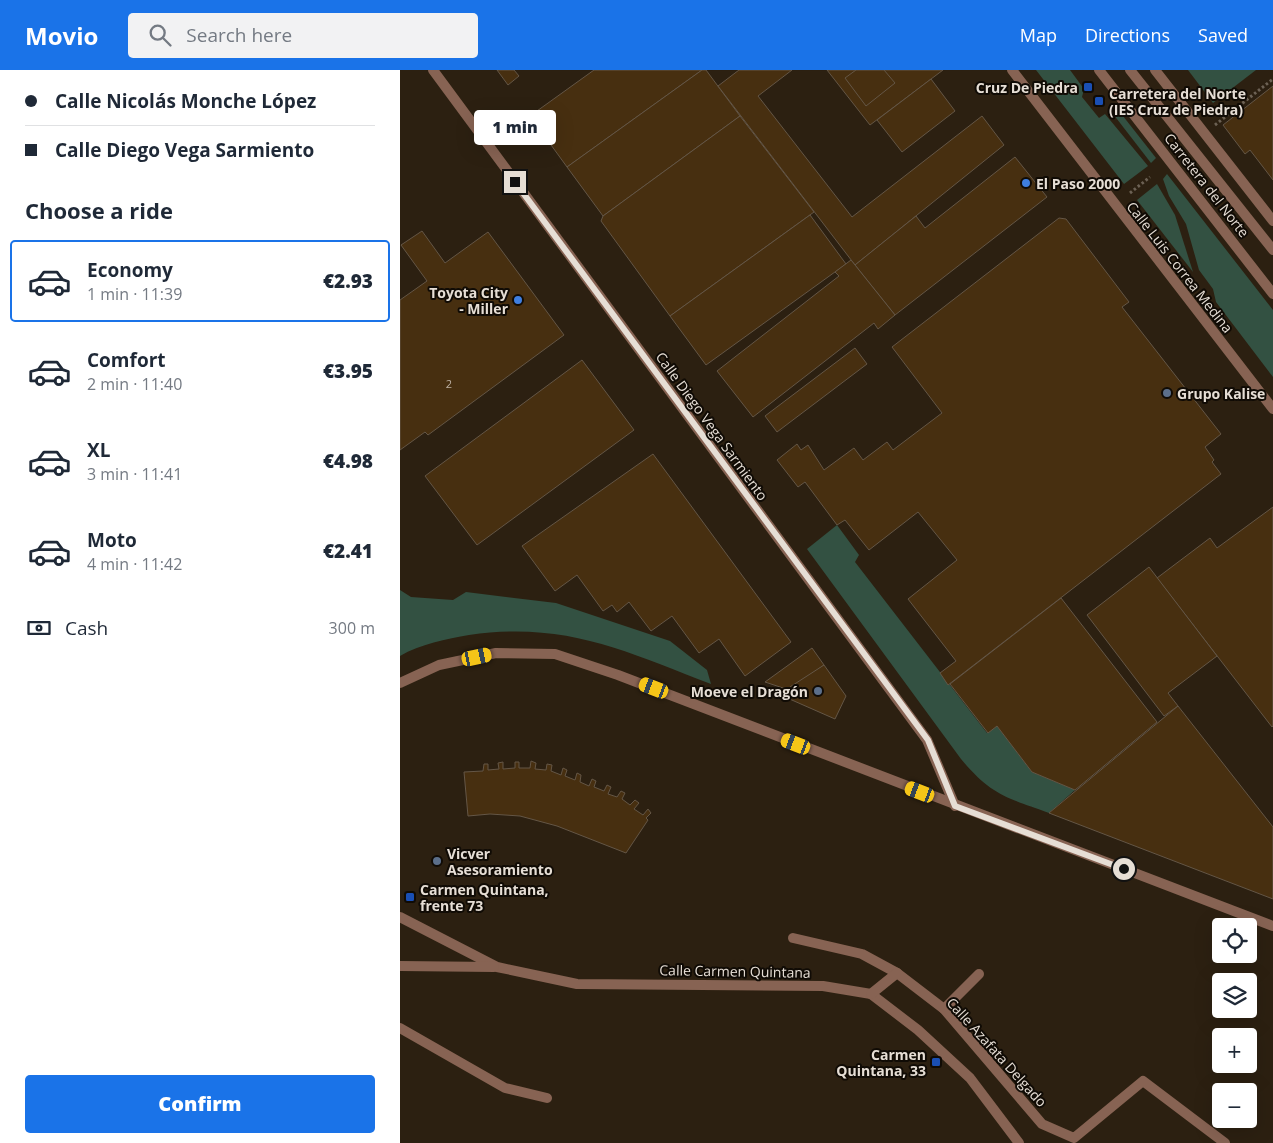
<!DOCTYPE html>
<html lang="en">
<head>
<meta charset="utf-8">
<style>
  body { margin:0; font-family:"Open Sans",sans-serif; background:#f2f2f3; color:#1f2937; height:100vh; display:flex; flex-direction:column; font-size:19px; white-space:nowrap }
  * { box-sizing:border-box; margin:0 }
  p { font-size:16px; color:#747a83 }
  .icon { flex:none; width:28px; height:28px; fill:none; stroke:currentColor; stroke-width:2; stroke-linecap:round; stroke-linejoin:round }
  .map { position:relative; flex:1; overflow:hidden }
  .drawer { display:flex; flex-direction:column; background:#fff; width:400px }
  .drawer>* { flex:none }
  .guide { display:grid; align-content:center; height:110px; padding:0 25px; background:#fff }
  .fabs { position:absolute; left:812px; top:848px; display:grid; gap:10px }
  .fabs a { display:grid; place-items:center; width:45px; height:45px; border-radius:5px; background:#fff; box-shadow:0 5px 20px #0002; font-size:25px }
  .end { position:absolute; width:22px; height:22px; margin:-11px; border:6px solid #e6ded5; background:#111; box-shadow:0 0 0 2px #111 }
  .from { border-radius:50% }
  .bubble { position:absolute; height:35px; border-radius:5px; background:#fff; box-shadow:0 5px 20px #0002; font-size:16px; font-weight:800; line-height:35px; text-align:center }
  .car { position:absolute; width:15px; height:30px; margin:-15px -8px; border-radius:6px; box-shadow:0 0 4px 1px #0007; background:linear-gradient(#f5c518 24%,#345 0 40%,#f5c518 0 76%,#345 0 86%,#f5c518 0) }
  .guide b { display:flex; align-items:center; gap:18px; height:48px; font-size:19px }
  .guide b+b { border-top:1px solid #e0e1e3 }
  .guide i { width:12px; height:12px; background:#1f2937 }
  ul { padding:0; list-style:none }
  li { display:flex; align-items:center; gap:15px; height:82px; margin:0 10px 8px; padding:0 15px; border:2px solid transparent; border-radius:5px }
  li div { flex:1 }
  li b { display:block; font-size:19px }
  li em { font-style:normal; font-weight:800 }
  li.current { border-color:#1a73e8 }
  li>.icon { width:45px; height:45px; stroke-width:1.5 }
  h2 { padding:0 25px; font-size:22px; line-height:60px }
  .pay { display:flex; align-items:center; gap:12px; height:55px; padding:0 25px; font-size:19px }
  .pay p { margin-inline-start:auto }
  .cta { display:flex; gap:10px; margin-top:auto; padding:10px 25px }
  .cta a { flex:1; height:58px; border-radius:5px; background:#1a73e8; color:#fff; font-size:20px; font-weight:800; line-height:58px; text-align:center }
  header { display:flex; align-items:center; gap:30px; box-sizing:border-box; height:70px; padding:0 25px; background:#1a73e8; color:#fff }
  header strong { font-size:24px }
  nav { display:flex; gap:28px; margin-inline-start:auto; font-size:18px }
  .search { width:350px; height:45px; background:#f2f2f3; display:flex; align-items:center; gap:12px; box-sizing:border-box; padding:0 18px; border-radius:5px; color:#747a83; font-size:19px }
  main { display:flex; flex:1; min-height:0 }
  .map>svg:first-child { display:block }
</style>
</head>
<body>
<header>
<strong>Movio</strong>
<div class="search"><svg class="icon" aria-label="search" viewBox="0 0 24 24"><circle cx="10" cy="10" r="6"/><path d="M15 15l6 6"/></svg>Search here</div>
<nav><a>Map</a><a>Directions</a><a>Saved</a></nav>
</header>
<main>
<section class="drawer">
<div class="guide">
<b><i class="from"></i>Calle Nicolás Monche López</b>
<b><i></i>Calle Diego Vega Sarmiento</b>
</div>
<h2>Choose a ride</h2>
<ul>
<li class="current"><svg class="icon" aria-label="car" viewBox="0 0 24 24"><path d="M5 17H2v-5l4-1 3-4h7l3 4 3 1v5h-3M9 17h6M6 11h13"/><circle cx="7" cy="17" r="2"/><circle cx="17" cy="17" r="2"/></svg><div><b>Economy</b><p>1 min · 11:39</p></div><em>€2.93</em></li>
<li><svg class="icon" aria-label="car" viewBox="0 0 24 24"><path d="M5 17H2v-5l4-1 3-4h7l3 4 3 1v5h-3M9 17h6M6 11h13"/><circle cx="7" cy="17" r="2"/><circle cx="17" cy="17" r="2"/></svg><div><b>Comfort</b><p>2 min · 11:40</p></div><em>€3.95</em></li>
<li><svg class="icon" aria-label="car" viewBox="0 0 24 24"><path d="M5 17H2v-5l4-1 3-4h7l3 4 3 1v5h-3M9 17h6M6 11h13"/><circle cx="7" cy="17" r="2"/><circle cx="17" cy="17" r="2"/></svg><div><b>XL</b><p>3 min · 11:41</p></div><em>€4.98</em></li>
<li><svg class="icon" aria-label="car" viewBox="0 0 24 24"><path d="M5 17H2v-5l4-1 3-4h7l3 4 3 1v5h-3M9 17h6M6 11h13"/><circle cx="7" cy="17" r="2"/><circle cx="17" cy="17" r="2"/></svg><div><b>Moto</b><p>4 min · 11:42</p></div><em>€2.41</em></li>
</ul>
<div class="pay"><svg class="icon" aria-label="cash" viewBox="0 0 24 24"><path d="M3 7h18v10H3z"/><circle cx="12" cy="12" r="2"/></svg>Cash<p>300 m</p></div>
<div class="cta"><a>Confirm</a></div>
</section>
<div class="map">
<svg width="873" height="1073" viewBox="0 0 873 1073">
  <rect width="100%" height="100%" fill="#2c2011"/>
  <!-- green -->
  <g fill="#335142">
    <polygon points="636,0 670,0 684,19 682,27 699,48 705,44 748,96 724,114"/>
    <polygon points="788,0 856,0 813,33"/>
    <polygon points="710,40 719,41 756,88 751,93"/>
    <polygon points="767,104 873,240 873,307 816,232 813,219 799,200 786,154 769,126 763,109"/>
    <polygon points="757,114 775,145 793,202 737,130"/>
    <path d="M 437,455 L 459,485 L 455,492 L 587,663 L 597,656 L 632,702 L 675,720 L 649,743 C 607,728 591,725 561,689 L 407,479 Z"/>
    <path d="M 0,520 L 11,527 L 53,530 L 66,522 L 156,533 L 270,571 L 307,600 L 311,614 C 225,581 165,551 69,565 C 47,569 20,574 0,586 Z"/>
  </g>
  <!-- building -->
  <g fill="#472f10" stroke="#645646">
    <polygon points="97,0 114,0 119,6 108,15"/>
    <polygon points="194,0 302,0 167,97 130,46"/>
    <polygon points="302,0 306,0 340,46 203,146 167,97"/>
    <polygon points="339,0 392,0 358,26 452,147 582,46 604,75 455,195 318,16"/>
    <polygon points="427,0 543,0 470,55"/>
    <polygon points="456,0 484,0 495,13 466,36 445,8"/>
    <polygon points="531,9 555,41 502,82 477,50"/>
    <polygon points="873,16 873,110 850,80 845,84 823,55"/>
    <polygon points="340,46 414,142 270,246 201,151 203,146"/>
    <polygon points="615,87 647,127 495,245 455,195 516,146 525,158"/>
    <polygon points="410,145 446,194 306,295 270,246"/>
    <polygon points="659,148 666,149 729,232 722,237 821,364 805,377 814,390 812,392 821,404 548,615 540,603 556,591 508,529 557,490 518,442 469,480 445,450 437,455 405,412 398,417 377,390 397,374 401,380 408,375 424,400 454,378 463,390 487,372 493,380 542,343 492,277"/>
    <polygon points="22,161 45,193 88,162 164,265 28,365 25,362 0,380 0,230 27,211 1,175"/>
    <polygon points="451,190 495,245 478,259 474,253 353,347 317,301 439,206 435,202"/>
    <polygon points="455,278 467,294 377,362 365,346"/>
    <polygon points="182,290 234,360 77,475 25,406"/>
    <polygon points="253,384 391,572 345,606 319,569 299,583 272,546 251,561 229,532 217,542 212,535 203,541 177,505 155,521 122,476"/>
    <polygon points="873,437 873,656 872,657 757,508 810,468 817,478"/>
    <polygon points="749,497 817,586 768,623 778,636 764,646 687,545"/>
    <polygon points="661,528 757,652 675,720 632,702 597,656 588,663 550,614"/>
    <polygon points="412,578 424,595 389,620 365,612"/>
    <polygon points="424,595 446,626 435,649 385,627 390,617"/>
    <polygon points="778,636 873,757 873,829 649,743"/>
    <polygon points="131,691 136,693 135,699 146,700 147,694 152,695 151,701 161,705 163,698 167,700 165,706 175,710 177,703 181,705 180,712 189,716 192,709 196,711 194,717 204,721 207,715 211,717 208,724 217,727 221,721 225,723 222,729 230,735 235,730 239,733 234,739 243,745 248,739 251,743 246,748 248,750 226,783 157,756 120,746 90,744 68,746 64,702 83,701 84,694 88,694 88,700 99,699 98,693 103,692 103,699 115,698 115,692 119,692 119,698 130,698"/>
  </g>
  <g fill="none" stroke-linecap="round" stroke-linejoin="round">
    <!-- path -->
    <g stroke="#6c6154" stroke-width="3" stroke-dasharray="2.5 2.5" stroke-linecap="butt">
      <polyline points="815,55 873,9"/>
      <polyline points="730,123 750,107"/>
    </g>
    <!-- service -->
    <g stroke="#876353" stroke-width="10">
      <polyline points="393,868 462,884 497,903"/>
      <polyline points="544,939 579,904"/>
    </g>
    <!-- minor -->
    <g stroke="#876353" stroke-width="10">
      <polyline points="33,0 527,670 555,736"/>
      <polyline points="612,0 873,339"/>
      <polyline points="755,0 873,151"/>
      <polyline points="0,613 39,595 96,583 155,584 218,605 873,856"/>
      <polyline points="0,847 97,897 177,914 423,916 471,924 518,960 570,1008 619,1073"/>
      <polyline points="0,896 94,897"/>
      <polyline points="471,924 497,903 544,939 642,1054 674,1068 743,1011 825,1073"/>
      <polyline points="0,958 105,1018 147,1028"/>
    </g>
    <!-- tertiary -->
    <g stroke="#876353" stroke-width="10">
      <polyline points="699,0 873,224"/>
      <polyline points="730,0 873,180"/>
    </g>
  </g>
  <g fill="none" stroke-linecap="round" stroke-linejoin="round">
    <!-- route -->
    <polyline stroke="#e6ded5" stroke-width="6" points="115,112 528,670 555,736 724,799"/>
  </g>
  <!-- markers -->
  <g fill="#1a4fb4" stroke="#100b05" stroke-width="2">
    <rect x="683" y="12" width="10" height="10" rx="2.5"/>
    <rect x="694" y="26" width="10" height="10" rx="2.5"/>
    <rect x="5" y="822" width="10" height="10" rx="2.5"/>
    <rect x="531" y="987" width="10" height="10" rx="2.5"/>
  </g>
  <g fill="#3f7fe0" stroke="#100b05" stroke-width="2">
    <circle cx="626" cy="113" r="5"/>
    <circle cx="118" cy="230" r="5"/>
  </g>
  <g fill="#5c6f8a" stroke="#100b05" stroke-width="2">
    <circle cx="767" cy="323" r="5"/>
    <circle cx="418" cy="621" r="5"/>
    <circle cx="37" cy="791" r="5"/>
  </g>
  <g text-anchor="middle" dominant-baseline="central" stroke-width="4" stroke-linejoin="round" paint-order="stroke">
    <!-- number labels -->
    <g font-size="11" fill="#beb2a4">
      <text x="49" y="313">2</text>
    </g>
    <!-- poi labels -->
    <g font-size="14" font-weight="bold" fill="#e6ded5" stroke="#100b05" text-anchor="start">
      <text x="678" y="17" text-anchor="end">Cruz De Piedra</text>
      <text x="709" y="23">Carretera del Norte<tspan x="709" dy="16">(IES Cruz de Piedra)</tspan></text>
      <text x="636" y="113">El Paso 2000</text>
      <text x="108" y="222" text-anchor="end">Toyota City<tspan x="108" dy="16">- Miller</tspan></text>
      <text x="777" y="323">Grupo Kalise</text>
      <text x="408" y="621" text-anchor="end">Moeve el Dragón</text>
      <text x="47" y="783">Vicver<tspan x="47" dy="16">Asesoramiento</tspan></text>
      <text x="20" y="819">Carmen Quintana,<tspan x="20" dy="16">frente 73</tspan></text>
      <text x="526" y="984" text-anchor="end">Carmen<tspan x="526" dy="16">Quintana, 33</tspan></text>
    </g>
    <!-- street labels -->
    <g font-size="14" fill="#e6ded5" stroke="#100b05">
      <text transform="translate(807 115) rotate(52)">Carretera del Norte</text>
      <text transform="translate(780 197) rotate(52)">Calle Luis Correa Medina</text>
      <text transform="translate(312 356) rotate(54)">Calle Diego Vega Sarmiento</text>
      <text transform="translate(335 901) rotate(1)">Calle Carmen Quintana</text>
      <text transform="translate(597 982) rotate(48)">Calle Azafata Delgado</text>
    </g>
  </g>
</svg>
<div class="fabs">
<a><svg class="icon" aria-label="locate" viewBox="0 0 24 24"><circle cx="12" cy="12" r="6"/><path d="M12 2v4M12 18v4M2 12h4M18 12h4"/></svg></a>
<a><svg class="icon" aria-label="layers" viewBox="0 0 24 24"><path d="M12 4l9 5-9 5-9-5zM3 14l9 5 9-5"/></svg></a>
<a>+</a>
<a>−</a>
</div>
<i class="end from" style="left:724px;top:799px"></i>
<i class="end" style="left:115px;top:112px"></i>
<div class="bubble" style="left:74px;top:40px;width:82px">1 min</div>
<i class="car" style="left:77px;top:587px;rotate:78deg"></i>
<i class="car" style="left:254px;top:618px;rotate:291deg"></i>
<i class="car" style="left:396px;top:674px;rotate:291deg"></i>
<i class="car" style="left:520px;top:722px;rotate:291deg"></i>
</div>
</main>
</body>
</html>
